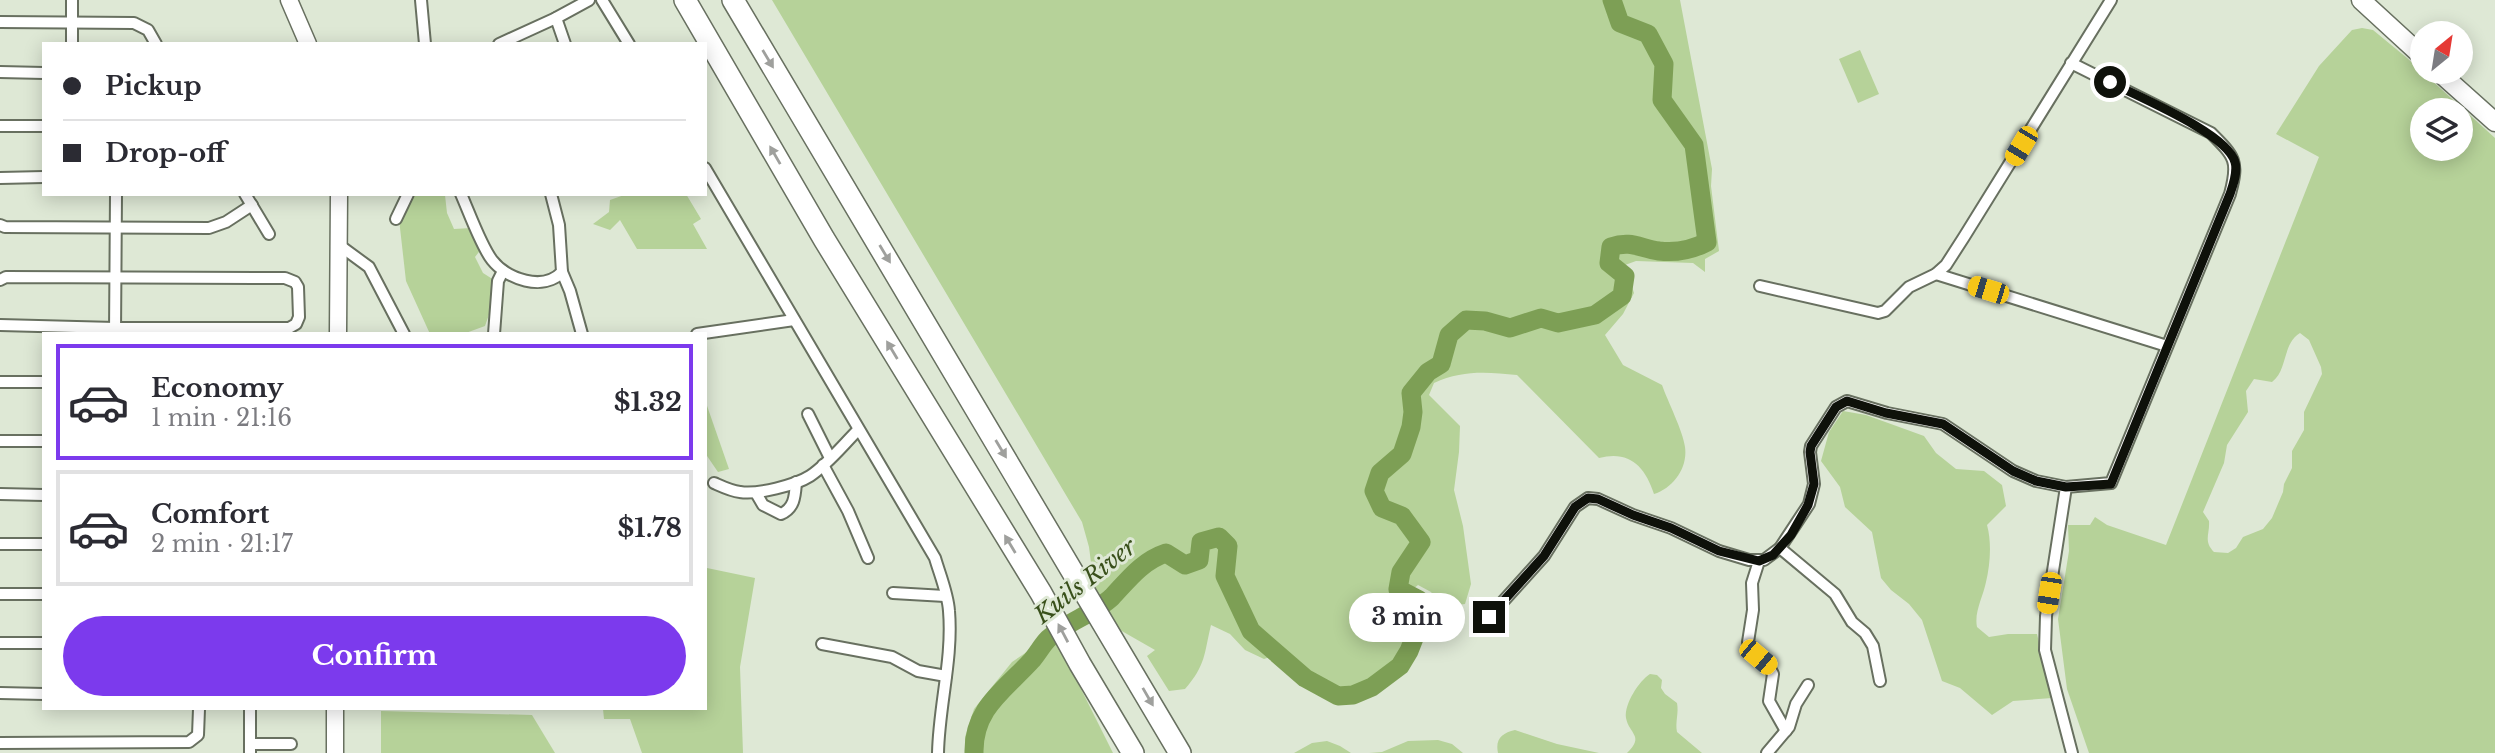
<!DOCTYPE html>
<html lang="en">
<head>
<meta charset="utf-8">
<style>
  body { margin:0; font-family:"Libre Baskerville",serif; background:#f2f2f3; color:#2b2b33; height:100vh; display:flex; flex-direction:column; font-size:26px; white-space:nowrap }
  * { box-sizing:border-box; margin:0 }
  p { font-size:23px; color:#7c7c81 }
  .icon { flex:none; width:38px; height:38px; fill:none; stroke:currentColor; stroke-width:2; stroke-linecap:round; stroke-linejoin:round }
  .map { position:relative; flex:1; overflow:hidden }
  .drawer { position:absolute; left:42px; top:332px; width:665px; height:378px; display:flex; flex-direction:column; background:#fff; border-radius:0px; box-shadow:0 4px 18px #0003 }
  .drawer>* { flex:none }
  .guide { position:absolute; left:42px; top:42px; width:665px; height:154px; border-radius:0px; box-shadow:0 4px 18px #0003; display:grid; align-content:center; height:154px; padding:0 21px; background:#fff }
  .needle { width:46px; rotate:30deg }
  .tools { position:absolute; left:2410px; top:21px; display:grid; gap:14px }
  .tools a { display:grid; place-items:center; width:63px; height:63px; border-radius:50%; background:#fff; box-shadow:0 4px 18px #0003; font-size:35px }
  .end { position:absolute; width:32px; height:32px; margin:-16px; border:9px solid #0e110a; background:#fff; box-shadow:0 0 0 4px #fff }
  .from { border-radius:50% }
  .bubble { position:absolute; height:49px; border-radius:24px; background:#fff; box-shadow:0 4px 18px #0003; font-size:23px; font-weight:700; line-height:49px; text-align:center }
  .car { position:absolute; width:21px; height:42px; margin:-21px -10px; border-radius:9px; box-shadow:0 0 5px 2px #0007; background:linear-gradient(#f5c518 24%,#345 0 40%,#f5c518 0 76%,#345 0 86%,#f5c518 0) }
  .guide b { display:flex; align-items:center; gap:24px; height:66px; font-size:26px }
  .guide b+b { border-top:2px solid #e1e1e2 }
  .guide i { width:18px; height:18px; background:#2b2b33 }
  ul { padding:12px 0 0; list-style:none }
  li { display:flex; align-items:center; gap:21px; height:116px; margin:0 14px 10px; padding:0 7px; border:4px solid #e1e1e2; border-radius:0px }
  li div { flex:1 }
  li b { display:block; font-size:26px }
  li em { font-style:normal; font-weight:700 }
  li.selected { border-color:#7c3aed }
  li>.icon { width:63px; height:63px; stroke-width:1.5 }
  .cta { display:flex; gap:14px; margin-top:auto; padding:14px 21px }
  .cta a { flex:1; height:80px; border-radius:42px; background:#7c3aed; color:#fff; font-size:28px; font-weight:700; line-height:80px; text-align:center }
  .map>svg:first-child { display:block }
</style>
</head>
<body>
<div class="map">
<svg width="2495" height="753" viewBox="0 0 2495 753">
  <rect width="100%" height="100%" fill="#dee8d5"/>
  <!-- green -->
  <g fill="#b6d299" fill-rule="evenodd">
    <path d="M 772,0 L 1680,0 L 1712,169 L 1711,186 L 1719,251 L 1705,259 L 1705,272 L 1693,263 L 1636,261 L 1625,265 L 1634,293 L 1623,314 L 1605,335 L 1623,365 L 1662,385 C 1668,402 1683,431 1685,447 C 1688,468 1673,488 1654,494 C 1645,466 1629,450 1599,458 L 1517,375 C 1487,372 1462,370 1434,383 L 1429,395 L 1460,426 L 1459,452 L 1454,490 L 1463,526 L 1471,584 L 1465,604 L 1442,607 L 1431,592 L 1418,585 L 1408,593 L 1419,600 C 1421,643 1405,671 1365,690 C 1357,693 1348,698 1339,696 C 1319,693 1292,668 1278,654 L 1264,659 L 1245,650 L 1230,634 L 1211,625 C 1204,654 1206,665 1185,689 L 1169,691 L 1147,656 L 1155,650 L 1120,630 L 1094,586 L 1089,547 L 1082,522 Z"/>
    <path d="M 2362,28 L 2373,30 L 2407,58 L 2495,138 L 2495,753 L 2089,753 L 2067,689 L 2058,619 L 2069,551 L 2068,525 L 2090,525 L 2095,517 L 2107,525 L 2166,545 L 2319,157 L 2276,134 L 2319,66 L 2352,30 ZM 2422,110 L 2460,110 L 2460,149 L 2422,149 ZM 2300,333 L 2309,340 L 2321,367 L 2322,374 L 2304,412 L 2304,430 L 2292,451 L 2292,468 L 2284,484 L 2283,492 L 2272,518 L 2263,529 L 2243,537 L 2236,548 L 2228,553 L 2214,552 C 2203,541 2210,534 2209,521 L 2203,512 L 2224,463 L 2227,445 L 2248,412 L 2246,391 L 2254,379 L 2272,382 C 2288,370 2282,344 2300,333 Z"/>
    <polygon points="1860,50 1879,94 1858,103 1839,59"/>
    <polygon points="410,194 445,195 447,213 454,229 471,228 482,248 475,257 483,273 494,280 493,303 485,326 463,334 430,334 406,281 399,219"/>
    <polygon points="627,194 686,194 701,219 693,224 707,249 637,249 620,220 610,230 593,224 609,212 610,200"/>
    <polygon points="705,400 729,469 718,472 705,453"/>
    <path d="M 1843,411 L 1866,415 L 1924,436 L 1936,453 L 1956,469 L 1984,471 L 2002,485 L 2006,506 L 1987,525 C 1992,543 1990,565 1986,582 C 1983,597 1974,612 1977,627 L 1989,637 L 2008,634 L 2037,634 L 2052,698 L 2013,701 L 1992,715 L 1960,688 L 1942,681 L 1922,620 L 1909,604 L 1891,590 L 1881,578 L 1872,532 L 1845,507 L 1840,487 L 1821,461 L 1829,432 Z"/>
    <polygon points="705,551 707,568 755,578 740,667 743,753 642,753 630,719 604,719 603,709 705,709"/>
    <polygon points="1057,641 1113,753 966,753 965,737 974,709 1012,662 1037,645"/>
    <path d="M 1650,674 L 1657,675 L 1662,680 L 1661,688 L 1665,694 L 1677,703 C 1679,713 1675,722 1677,732 L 1702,753 L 1627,753 C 1645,736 1629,734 1626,718 C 1624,704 1639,681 1650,674 Z"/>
    <polygon points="381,711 532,715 555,753 381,753"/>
    <path d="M 1515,730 L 1557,744 L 1599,753 L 1498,753 C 1495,739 1502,733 1515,730 Z"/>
    <polygon points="1438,740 1452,744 1463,753 1369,753 1382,752 1408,741"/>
    <polygon points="1327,741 1340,746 1351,753 1294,753 1312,743"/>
  </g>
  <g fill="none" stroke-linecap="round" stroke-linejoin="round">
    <!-- river -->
    <path stroke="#7d9f55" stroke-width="19" d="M 974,753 C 973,708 1005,690 1032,660 C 1038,653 1042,645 1048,639 C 1066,622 1094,614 1112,597 C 1128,580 1142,561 1166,553 L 1185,565 L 1199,560 L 1201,542 L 1219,537 L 1228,546 L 1225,576 L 1251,631 L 1305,678 L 1338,696 L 1353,695 L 1372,687 L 1400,666 L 1409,651 L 1420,623 L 1419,600 L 1398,589 L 1401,572 L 1421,542 L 1402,516 L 1382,508 L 1374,491 L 1380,473 L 1402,454 L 1411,427 L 1413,412 L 1411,393 L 1428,372 L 1441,364 L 1449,335 L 1466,320 L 1485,321 L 1510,328 L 1541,318 L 1558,323 L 1595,315 L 1622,296 L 1625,276 L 1609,263 L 1611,247 C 1631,240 1639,248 1659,251 C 1676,253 1692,250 1707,242 L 1694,145 L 1662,100 L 1664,64 L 1648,34 L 1620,23 L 1612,0"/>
    <!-- minor casing -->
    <g stroke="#687060" stroke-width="14">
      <g id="minor">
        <polyline points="72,0 72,44"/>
        <polyline points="421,0 425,44"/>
        <polyline points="602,0 629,44"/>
        <polyline points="556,18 565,44"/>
        <polyline points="0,22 134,23 148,30 156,44"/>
        <polyline points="499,44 556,18 589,0"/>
        <polyline points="0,72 44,73"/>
        <polyline points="0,126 44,126"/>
        <path d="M 705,168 L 935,558 C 940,575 948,594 949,611 C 953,659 939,705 938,753"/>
        <polyline points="0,178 44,177"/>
        <polyline points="245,194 269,234"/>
        <path d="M 461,194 C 469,212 481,246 492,260 C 507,279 543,292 562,272 L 559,225 L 551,194"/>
        <polyline points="396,219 408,194"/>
        <polyline points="0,225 5,227 209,228 226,222 252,205"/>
        <polyline points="339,245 369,267 404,334"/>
        <polyline points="562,272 570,291 582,334"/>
        <polyline points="1936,274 2167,346"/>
        <polyline points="0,280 6,277 285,278 295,282 298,287 299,317 296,324 289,328 115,328 0,325"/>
        <polyline points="1760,286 1878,313 1885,311 1909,287 1936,274 1946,265 1964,237 2111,0"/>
        <polyline points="115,334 116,194"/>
        <polyline points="494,334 498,281 503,271"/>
        <polyline points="697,334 794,320"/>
        <polyline points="0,382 44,382"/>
        <polyline points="808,414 830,458"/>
        <polyline points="0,441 44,441"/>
        <polyline points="823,465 848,511 868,558"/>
        <path d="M 714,483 C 723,487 731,491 740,492 C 757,495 796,485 810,476 C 828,464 843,445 858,430"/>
        <polyline points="2066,487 2046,616 2045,650 2072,753"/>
        <path d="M 756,493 L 763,505 L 781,514 C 795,508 795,495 796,482"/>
        <polyline points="0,494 44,495"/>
        <polyline points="0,544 44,544"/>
        <polyline points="1780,548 1835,594 1852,622 1865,633 1873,646 1880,681"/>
        <polyline points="1759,561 1752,583 1753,610 1748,642 1750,650 1769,667 1773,674 1769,701 1786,731"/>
        <polyline points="893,593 945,596"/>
        <polyline points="0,594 44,594"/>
        <path d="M 1489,617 L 1544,556 L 1575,507 L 1588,498 L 1598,499 L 1633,515 L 1671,528 L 1719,551 L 1749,560 L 1764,560 L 1780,548 L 1809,504 L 1814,484 L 1810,452 L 1811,446 L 1836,407 L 1847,401 L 1887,413 L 1943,424 L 2013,471 L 2036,481 L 2066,487 L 2111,483 L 2230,194 C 2239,161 2235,157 2211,133 L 2071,63"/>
        <polyline points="0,643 44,643"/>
        <polyline points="822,644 892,657 918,671 946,676"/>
        <polyline points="0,693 44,694"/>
        <polyline points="0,743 189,742 198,735 199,709"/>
        <polyline points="250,744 291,744"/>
        <polyline points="250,753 250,709"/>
        <polyline points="1767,753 1789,727 1796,704 1808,685"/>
      </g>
    </g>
    <!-- secondary casing -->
    <g stroke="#687060" stroke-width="19">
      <g id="secondary">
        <polyline points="289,0 308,44"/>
        <polyline points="338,334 339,194"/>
        <polyline points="335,753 335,709"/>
      </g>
    </g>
    <!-- primary casing -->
    <g stroke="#687060" stroke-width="21">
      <g id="primary">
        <polyline points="2361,0 2422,56"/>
        <polyline points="2439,72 2495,122"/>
      </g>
    </g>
    <!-- motorway casing -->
    <g stroke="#687060" stroke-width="24">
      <g id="motorway">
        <polyline points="685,0 824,239 1041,593 1080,664 1133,753"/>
        <polyline points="733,0 1180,753"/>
      </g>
    </g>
    <!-- minor -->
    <use href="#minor" stroke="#fff" stroke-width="10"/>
    <!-- secondary -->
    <use href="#secondary" stroke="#fff" stroke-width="16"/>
    <!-- primary -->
    <use href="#primary" stroke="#fff" stroke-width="18"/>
    <!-- motorway -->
    <use href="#motorway" stroke="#fff" stroke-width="21"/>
  </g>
  <!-- one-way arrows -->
  <defs><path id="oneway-solid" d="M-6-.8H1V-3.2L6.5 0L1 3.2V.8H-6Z" transform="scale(1.75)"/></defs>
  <g fill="#9fa09d">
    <use href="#oneway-solid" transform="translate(768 59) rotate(59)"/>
    <use href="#oneway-solid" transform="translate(775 155) rotate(-120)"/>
    <use href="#oneway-solid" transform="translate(885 254) rotate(59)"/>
    <use href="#oneway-solid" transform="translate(892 350) rotate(-121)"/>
    <use href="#oneway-solid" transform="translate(1001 449) rotate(59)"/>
    <use href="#oneway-solid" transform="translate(1010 544) rotate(-121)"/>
    <use href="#oneway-solid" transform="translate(1063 633) rotate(-118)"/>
    <use href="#oneway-solid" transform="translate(1148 697) rotate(60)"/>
  </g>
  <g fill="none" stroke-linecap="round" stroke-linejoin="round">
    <!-- route -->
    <path stroke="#0e110a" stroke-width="9" d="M 1489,617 L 1544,556 L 1575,507 L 1588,498 L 1598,499 L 1633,515 L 1671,528 L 1719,551 L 1759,561 L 1773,555 L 1791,535 L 1808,505 L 1814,484 L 1810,452 L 1811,446 L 1836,407 L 1847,401 L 1886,413 L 1943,424 L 2013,471 L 2036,481 L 2066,487 L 2111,484 L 2230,194 C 2233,185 2238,172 2235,162 C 2227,133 2138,97 2110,82"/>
  </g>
  <g text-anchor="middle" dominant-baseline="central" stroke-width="6" stroke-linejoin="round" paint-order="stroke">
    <!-- water labels -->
    <g font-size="23" font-style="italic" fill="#39501b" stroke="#dee8d5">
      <text transform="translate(1085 581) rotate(-38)">Kuils River</text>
    </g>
  </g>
</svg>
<div class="tools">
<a><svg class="needle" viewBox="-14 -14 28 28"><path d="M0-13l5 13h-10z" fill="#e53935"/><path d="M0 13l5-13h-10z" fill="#7c7c81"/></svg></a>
<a><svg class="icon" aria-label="layers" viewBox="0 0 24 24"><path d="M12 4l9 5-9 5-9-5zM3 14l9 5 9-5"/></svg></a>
</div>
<i class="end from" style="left:2110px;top:82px"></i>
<i class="end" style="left:1489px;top:617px"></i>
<div class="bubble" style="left:1349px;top:593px;width:116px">3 min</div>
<i class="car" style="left:2021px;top:146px;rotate:211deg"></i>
<i class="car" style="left:1988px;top:290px;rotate:287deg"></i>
<i class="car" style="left:2049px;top:593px;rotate:189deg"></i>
<i class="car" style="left:1758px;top:657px;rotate:130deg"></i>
<div class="guide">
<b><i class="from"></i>Pickup</b>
<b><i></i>Drop-off</b>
</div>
<section class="drawer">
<ul>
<li class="selected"><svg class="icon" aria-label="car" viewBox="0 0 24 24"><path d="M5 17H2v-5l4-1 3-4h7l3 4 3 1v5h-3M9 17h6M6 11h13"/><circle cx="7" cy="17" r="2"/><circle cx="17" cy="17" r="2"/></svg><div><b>Economy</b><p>1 min · 21:16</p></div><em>$1.32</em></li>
<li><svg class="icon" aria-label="car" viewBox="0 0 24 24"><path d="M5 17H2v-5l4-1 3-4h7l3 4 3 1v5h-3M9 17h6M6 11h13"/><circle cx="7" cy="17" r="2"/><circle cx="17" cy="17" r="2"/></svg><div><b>Comfort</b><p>2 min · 21:17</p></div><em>$1.78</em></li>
</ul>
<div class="cta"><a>Confirm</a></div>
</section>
</div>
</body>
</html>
